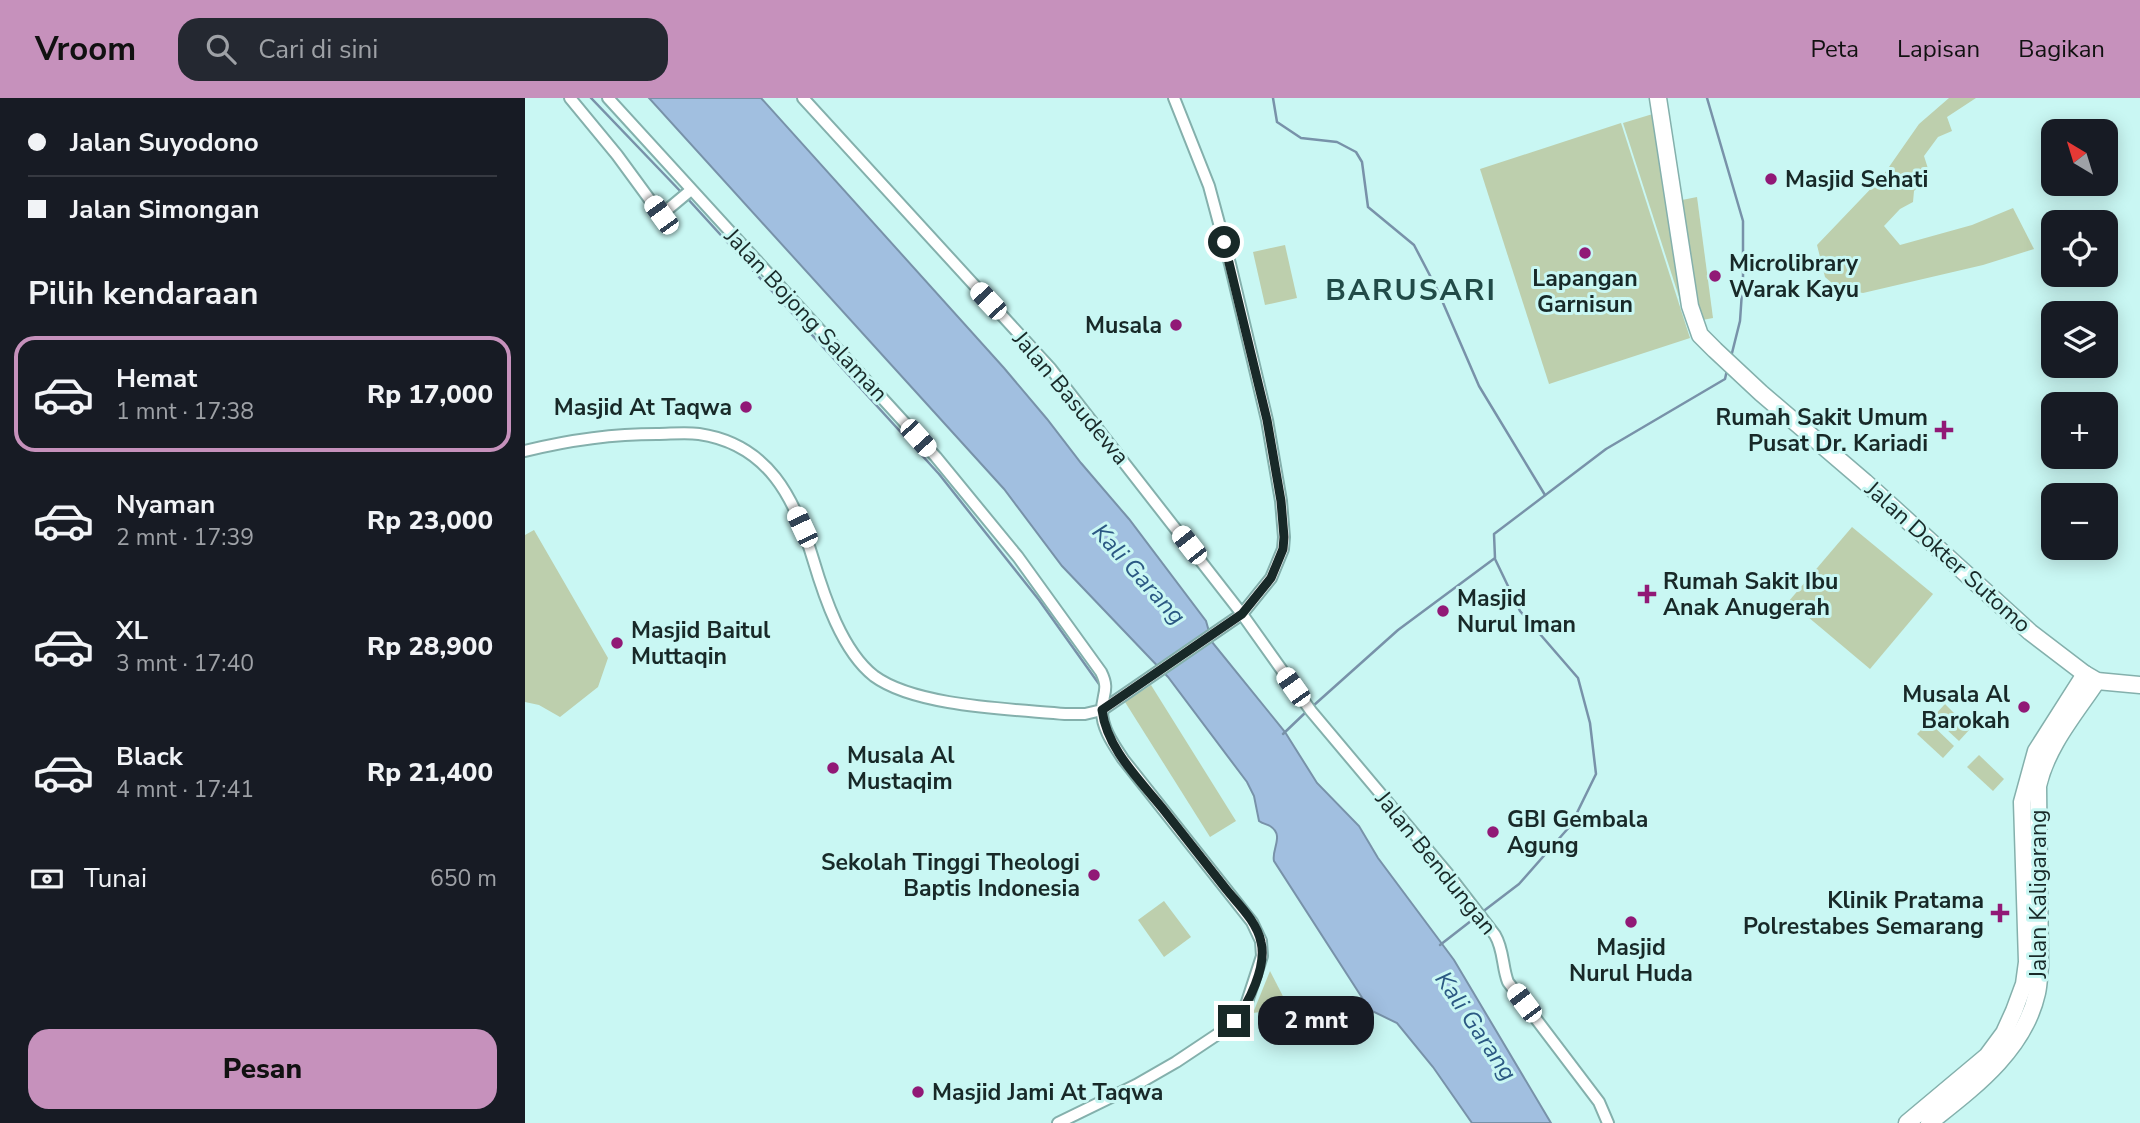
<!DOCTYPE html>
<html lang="id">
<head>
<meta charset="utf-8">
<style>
  body { margin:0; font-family:"Nunito Sans",sans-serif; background:#242831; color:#f1f3f6; height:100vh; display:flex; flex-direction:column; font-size:26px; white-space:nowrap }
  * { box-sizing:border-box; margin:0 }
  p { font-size:23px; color:#9ea1a6 }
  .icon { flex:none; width:38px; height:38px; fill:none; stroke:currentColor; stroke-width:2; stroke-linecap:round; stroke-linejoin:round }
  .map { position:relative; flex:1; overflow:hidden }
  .panel { display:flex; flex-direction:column; background:#171b24; width:525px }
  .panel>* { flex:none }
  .top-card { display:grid; align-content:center; height:154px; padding:0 28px; background:#171b24 }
  .needle { width:46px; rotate:322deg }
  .fabs { position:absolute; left:1516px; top:21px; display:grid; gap:14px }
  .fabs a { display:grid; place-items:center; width:77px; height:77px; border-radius:14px; background:#171b24; box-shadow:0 4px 18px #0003; font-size:35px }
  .end { position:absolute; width:32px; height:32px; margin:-16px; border:9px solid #182928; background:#fff; box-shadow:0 0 0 4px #fff }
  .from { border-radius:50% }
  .bubble { position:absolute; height:49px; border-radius:21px; background:#171b24; box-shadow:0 4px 18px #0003; font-size:23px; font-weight:800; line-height:49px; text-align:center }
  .car { position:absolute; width:21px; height:42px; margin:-21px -10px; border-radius:9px; box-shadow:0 0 5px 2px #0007; background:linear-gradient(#fff 24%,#345 0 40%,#fff 0 76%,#345 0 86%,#fff 0) }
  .top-card b { display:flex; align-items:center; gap:24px; height:66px; font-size:26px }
  .top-card b+b { border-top:2px solid #363941 }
  .top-card i { width:18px; height:18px; background:#f1f3f6 }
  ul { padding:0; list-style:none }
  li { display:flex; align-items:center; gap:21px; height:116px; margin:0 14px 10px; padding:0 14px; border:4px solid transparent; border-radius:21px }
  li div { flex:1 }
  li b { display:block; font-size:26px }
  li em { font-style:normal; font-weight:800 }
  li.active { border-color:#c691bc }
  li>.icon { width:63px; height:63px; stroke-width:1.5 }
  h2 { padding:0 28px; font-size:32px; line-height:84px }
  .pay { display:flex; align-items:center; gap:18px; height:77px; padding:0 28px; font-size:26px }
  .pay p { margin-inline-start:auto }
  .cta { display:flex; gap:14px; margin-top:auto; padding:14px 28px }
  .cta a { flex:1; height:80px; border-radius:21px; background:#c691bc; color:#111; font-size:28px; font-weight:800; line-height:80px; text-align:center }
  header { display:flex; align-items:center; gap:42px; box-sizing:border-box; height:98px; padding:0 35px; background:#c691bc; color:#111 }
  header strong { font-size:33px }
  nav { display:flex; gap:38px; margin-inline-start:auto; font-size:24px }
  .search { width:490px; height:63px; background:#242831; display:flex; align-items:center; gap:18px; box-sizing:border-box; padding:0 24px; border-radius:21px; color:#9ea1a6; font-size:26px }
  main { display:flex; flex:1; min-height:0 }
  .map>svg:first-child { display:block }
</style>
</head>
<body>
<header>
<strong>Vroom</strong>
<div class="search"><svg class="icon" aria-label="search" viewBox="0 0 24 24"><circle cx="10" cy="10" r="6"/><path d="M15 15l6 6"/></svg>Cari di sini</div>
<nav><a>Peta</a><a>Lapisan</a><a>Bagikan</a></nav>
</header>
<main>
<section class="panel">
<div class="top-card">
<b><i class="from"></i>Jalan Suyodono</b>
<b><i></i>Jalan Simongan</b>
</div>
<h2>Pilih kendaraan</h2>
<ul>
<li class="active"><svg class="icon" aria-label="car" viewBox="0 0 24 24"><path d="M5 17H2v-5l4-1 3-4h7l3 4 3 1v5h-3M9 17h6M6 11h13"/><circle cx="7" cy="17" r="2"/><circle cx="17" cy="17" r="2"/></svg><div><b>Hemat</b><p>1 mnt · 17:38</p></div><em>Rp 17,000</em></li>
<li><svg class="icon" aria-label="car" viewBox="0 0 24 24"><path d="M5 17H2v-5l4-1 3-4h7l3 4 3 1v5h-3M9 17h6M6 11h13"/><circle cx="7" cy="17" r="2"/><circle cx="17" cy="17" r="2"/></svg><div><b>Nyaman</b><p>2 mnt · 17:39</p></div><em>Rp 23,000</em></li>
<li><svg class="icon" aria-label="car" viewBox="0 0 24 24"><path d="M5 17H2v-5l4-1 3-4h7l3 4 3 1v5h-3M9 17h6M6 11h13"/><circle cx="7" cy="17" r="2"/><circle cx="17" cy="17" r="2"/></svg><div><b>XL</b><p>3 mnt · 17:40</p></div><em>Rp 28,900</em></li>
<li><svg class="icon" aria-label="car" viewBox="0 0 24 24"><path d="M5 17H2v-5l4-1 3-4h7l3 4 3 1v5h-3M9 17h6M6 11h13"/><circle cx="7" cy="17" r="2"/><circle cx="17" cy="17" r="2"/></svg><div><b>Black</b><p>4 mnt · 17:41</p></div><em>Rp 21,400</em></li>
</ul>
<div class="pay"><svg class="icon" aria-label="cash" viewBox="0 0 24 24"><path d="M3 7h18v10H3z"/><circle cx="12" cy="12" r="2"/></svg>Tunai<p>650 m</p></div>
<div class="cta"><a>Pesan</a></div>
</section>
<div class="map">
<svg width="1615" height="1025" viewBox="0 0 1615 1025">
  <rect width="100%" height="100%" fill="#c9f7f3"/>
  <!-- green -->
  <g fill="#bdcfad">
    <polygon points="1424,0 1451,0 1422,19 1427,33 1413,39 1399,58 1405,77 1389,93 1388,104 1375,111 1359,128 1375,147 1447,127 1488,110 1509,151 1458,167 1338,195 1314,191 1300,179 1292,147 1357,79 1394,26"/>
    <polygon points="1131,15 1163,227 1098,25"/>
    <polygon points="1096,25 1165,240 1024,286 955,71"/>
    <polygon points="1172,99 1188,220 1172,223 1152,103"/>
    <polygon points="760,147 772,200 740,207 728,154"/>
    <polygon points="1327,429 1408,496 1345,571 1264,503"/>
    <polygon points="9,432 83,560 73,589 35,619 14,607 0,604 0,437"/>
    <polygon points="626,587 711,723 685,739 600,604"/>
    <polygon points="1420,606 1445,631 1434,643 1408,619"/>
    <polygon points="1404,624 1429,648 1418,660 1392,636"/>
    <polygon points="1454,657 1479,681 1468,693 1442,669"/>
    <polygon points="639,803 666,839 639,859 613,822"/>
    <polygon points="745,873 764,910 728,915"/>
  </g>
  <!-- water -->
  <path fill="#a1bfe0" stroke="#7892a9" stroke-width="2" d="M 124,0 L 236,0 L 479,270 L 522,321 L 556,365 L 604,421 L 681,523 L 687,544 L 760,634 L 792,685 L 834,728 L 853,760 L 929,862 L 1026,1025 L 947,1025 L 908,969 L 872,925 L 845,912 L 749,763 C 746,752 760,737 745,728 C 742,726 738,726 734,723 L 729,698 L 722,684 L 643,579 L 537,468 L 479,391 Z"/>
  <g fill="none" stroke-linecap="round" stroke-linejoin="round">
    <!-- stream -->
    <g stroke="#7892a9" stroke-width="2.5">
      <polyline points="66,0 158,96"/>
      <polyline points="748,0 752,24 776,40 812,44 831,54 837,64 843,109 889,147 912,191 954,288 1020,397"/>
      <polyline points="1182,0 1218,123 1218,179 1215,223 1206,259"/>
      <polyline points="162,100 414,376 514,502 574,586"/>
      <polyline points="788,608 873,532 970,460 969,436 1081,351 1200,281 1202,272"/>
      <polyline points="758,636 781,614"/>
      <polyline points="956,815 994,786 1046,727 1071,676 1065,625 1053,580 995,513 970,461"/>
      <polyline points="915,847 951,819"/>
    </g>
    <!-- minor casing -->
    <g stroke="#84b0ac" stroke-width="14">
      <g id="minor">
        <polyline points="45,0 92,57 136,117 166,92"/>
        <path d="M 83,0 L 411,359 L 493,459 L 576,574 C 585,592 577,596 577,613 C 577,631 589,647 598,661 L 727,824 L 736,843 L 737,858 L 722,904 L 716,915 L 702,930 L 651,964 L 611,987 L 533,1025"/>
        <path d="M 278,0 L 526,271 L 717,516 L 786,613 L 923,776 L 970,837 C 979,852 977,869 983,884 L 1074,1004 L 1083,1025"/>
        <path d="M 0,353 C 44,342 86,336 132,336 C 145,336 160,334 174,336 C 243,346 270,400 288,461 C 299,498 317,553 349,578 C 391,609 488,611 540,616 L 560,616 L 577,612 L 717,516 L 746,480 L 758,451 L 759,439 L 756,403 L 742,322 L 705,166 L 684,88 L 649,0"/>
      </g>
    </g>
    <!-- highway casing -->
    <g stroke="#84b0ac" stroke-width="19">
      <g id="highway">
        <polyline points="1133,0 1165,208 1175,237 1190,252 1236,295 1340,384 1505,534 1560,576 1572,583 1615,587"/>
        <polyline points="1382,1025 1462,958 1479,935 1489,913 1499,886 1502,864 1497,704 1511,653 1560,576"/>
        <path d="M 1404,1025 C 1448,990 1499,953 1512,895 C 1514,886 1514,877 1515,868 L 1513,688 C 1522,648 1550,616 1572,583"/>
      </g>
    </g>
    <!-- minor -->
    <use href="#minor" stroke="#fff" stroke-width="10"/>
    <!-- highway -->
    <use href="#highway" stroke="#fff" stroke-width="16"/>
  </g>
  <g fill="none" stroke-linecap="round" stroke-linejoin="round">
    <!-- route -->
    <path stroke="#182928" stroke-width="9" d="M 699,144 L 742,322 L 756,403 L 759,439 L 758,451 L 746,480 L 717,516 L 577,612 C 582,651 614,681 638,711 C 659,738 680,764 701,791 C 714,807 732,824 736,844 C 742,868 724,906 709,923"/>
  </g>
  <!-- markers -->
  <g fill="#911976" stroke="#c9f7f3" stroke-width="2.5">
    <circle cx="1246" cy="81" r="7"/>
    <circle cx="1060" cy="155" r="7"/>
    <circle cx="1190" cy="178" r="7"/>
    <circle cx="651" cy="227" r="7"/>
    <circle cx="221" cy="309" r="7"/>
    <path d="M1415.5 321.5h7v7h7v7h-7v7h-7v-7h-7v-7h7z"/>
    <path d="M1118.5 485.5h7v7h7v7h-7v7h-7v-7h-7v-7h7z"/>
    <circle cx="918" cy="513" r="7"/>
    <circle cx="92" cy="545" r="7"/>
    <circle cx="1499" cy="609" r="7"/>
    <circle cx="308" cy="670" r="7"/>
    <circle cx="968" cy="734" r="7"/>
    <circle cx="569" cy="777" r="7"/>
    <path d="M1471.5 804.5h7v7h7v7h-7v7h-7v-7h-7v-7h7z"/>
    <circle cx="1106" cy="824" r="7"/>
    <circle cx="393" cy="994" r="7"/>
  </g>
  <g text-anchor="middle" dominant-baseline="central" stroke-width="6" stroke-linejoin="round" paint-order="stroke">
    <!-- poi labels -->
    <g font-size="23" font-weight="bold" fill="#182928" stroke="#c9f7f3" text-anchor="start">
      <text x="1260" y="81">Masjid Sehati</text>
      <text x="1204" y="165">Microlibrary<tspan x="1204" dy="26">Warak Kayu</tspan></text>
      <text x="1060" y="180" text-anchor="middle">Lapangan<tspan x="1060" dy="26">Garnisun</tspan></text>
      <text x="637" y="227" text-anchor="end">Musala</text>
      <text x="207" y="309" text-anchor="end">Masjid At Taqwa</text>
      <text x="1403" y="319" text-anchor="end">Rumah Sakit Umum<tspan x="1403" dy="26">Pusat Dr. Kariadi</tspan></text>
      <text x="1138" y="483">Rumah Sakit Ibu<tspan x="1138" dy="26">Anak Anugerah</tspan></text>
      <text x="932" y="500">Masjid<tspan x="932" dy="26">Nurul Iman</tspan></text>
      <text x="106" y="532">Masjid Baitul<tspan x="106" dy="26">Muttaqin</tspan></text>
      <text x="1485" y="596" text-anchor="end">Musala Al<tspan x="1485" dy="26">Barokah</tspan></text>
      <text x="322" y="657">Musala Al<tspan x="322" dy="26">Mustaqim</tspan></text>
      <text x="982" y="721">GBI Gembala<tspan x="982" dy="26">Agung</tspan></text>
      <text x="555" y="764" text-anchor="end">Sekolah Tinggi Theologi<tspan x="555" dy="26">Baptis Indonesia</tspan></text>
      <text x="1459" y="802" text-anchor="end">Klinik Pratama<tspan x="1459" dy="26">Polrestabes Semarang</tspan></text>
      <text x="1106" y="849" text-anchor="middle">Masjid<tspan x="1106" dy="26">Nurul Huda</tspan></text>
      <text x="407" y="994">Masjid Jami At Taqwa</text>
    </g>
    <!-- street labels -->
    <g font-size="23" fill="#182928" stroke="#c9f7f3">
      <text transform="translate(281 217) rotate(47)">Jalan Bojong Salaman</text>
      <text transform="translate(546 300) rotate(50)">Jalan Basudewa</text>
      <text transform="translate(1423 459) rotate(42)">Jalan Dokter Sutomo</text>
      <text transform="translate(911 765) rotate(51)">Jalan Bendungan</text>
      <text transform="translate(1513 796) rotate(-90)">Jalan Kaligarang</text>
    </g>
    <!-- water labels -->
    <g font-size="24" font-style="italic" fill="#2b5883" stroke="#c9f7f3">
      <text transform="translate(614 476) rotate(48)">Kali Garang</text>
      <text transform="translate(951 928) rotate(56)">Kali Garang</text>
    </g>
    <!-- district labels -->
    <g font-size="30" font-weight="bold" letter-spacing="2" fill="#214b48" stroke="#c9f7f3">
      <text x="886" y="192">BARUSARI</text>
    </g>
  </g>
</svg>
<div class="fabs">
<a><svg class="needle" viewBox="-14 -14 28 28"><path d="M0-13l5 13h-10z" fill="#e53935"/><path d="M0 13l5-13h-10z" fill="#9ea1a6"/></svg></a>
<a><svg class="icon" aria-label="locate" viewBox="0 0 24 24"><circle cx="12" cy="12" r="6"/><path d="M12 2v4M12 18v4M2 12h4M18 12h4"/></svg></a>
<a><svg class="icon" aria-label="layers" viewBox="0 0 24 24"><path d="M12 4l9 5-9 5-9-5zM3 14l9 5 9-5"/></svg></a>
<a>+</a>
<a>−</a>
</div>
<i class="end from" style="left:699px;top:144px"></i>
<i class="end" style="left:709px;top:923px"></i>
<div class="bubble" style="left:733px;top:898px;width:116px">2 mnt</div>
<i class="car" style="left:136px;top:117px;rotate:324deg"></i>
<i class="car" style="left:463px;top:203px;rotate:317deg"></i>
<i class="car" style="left:393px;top:340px;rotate:138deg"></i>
<i class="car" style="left:277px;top:429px;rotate:335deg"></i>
<i class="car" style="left:664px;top:447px;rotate:322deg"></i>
<i class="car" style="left:768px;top:589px;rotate:325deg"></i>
<i class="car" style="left:999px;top:905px;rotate:323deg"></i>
</div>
</main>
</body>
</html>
